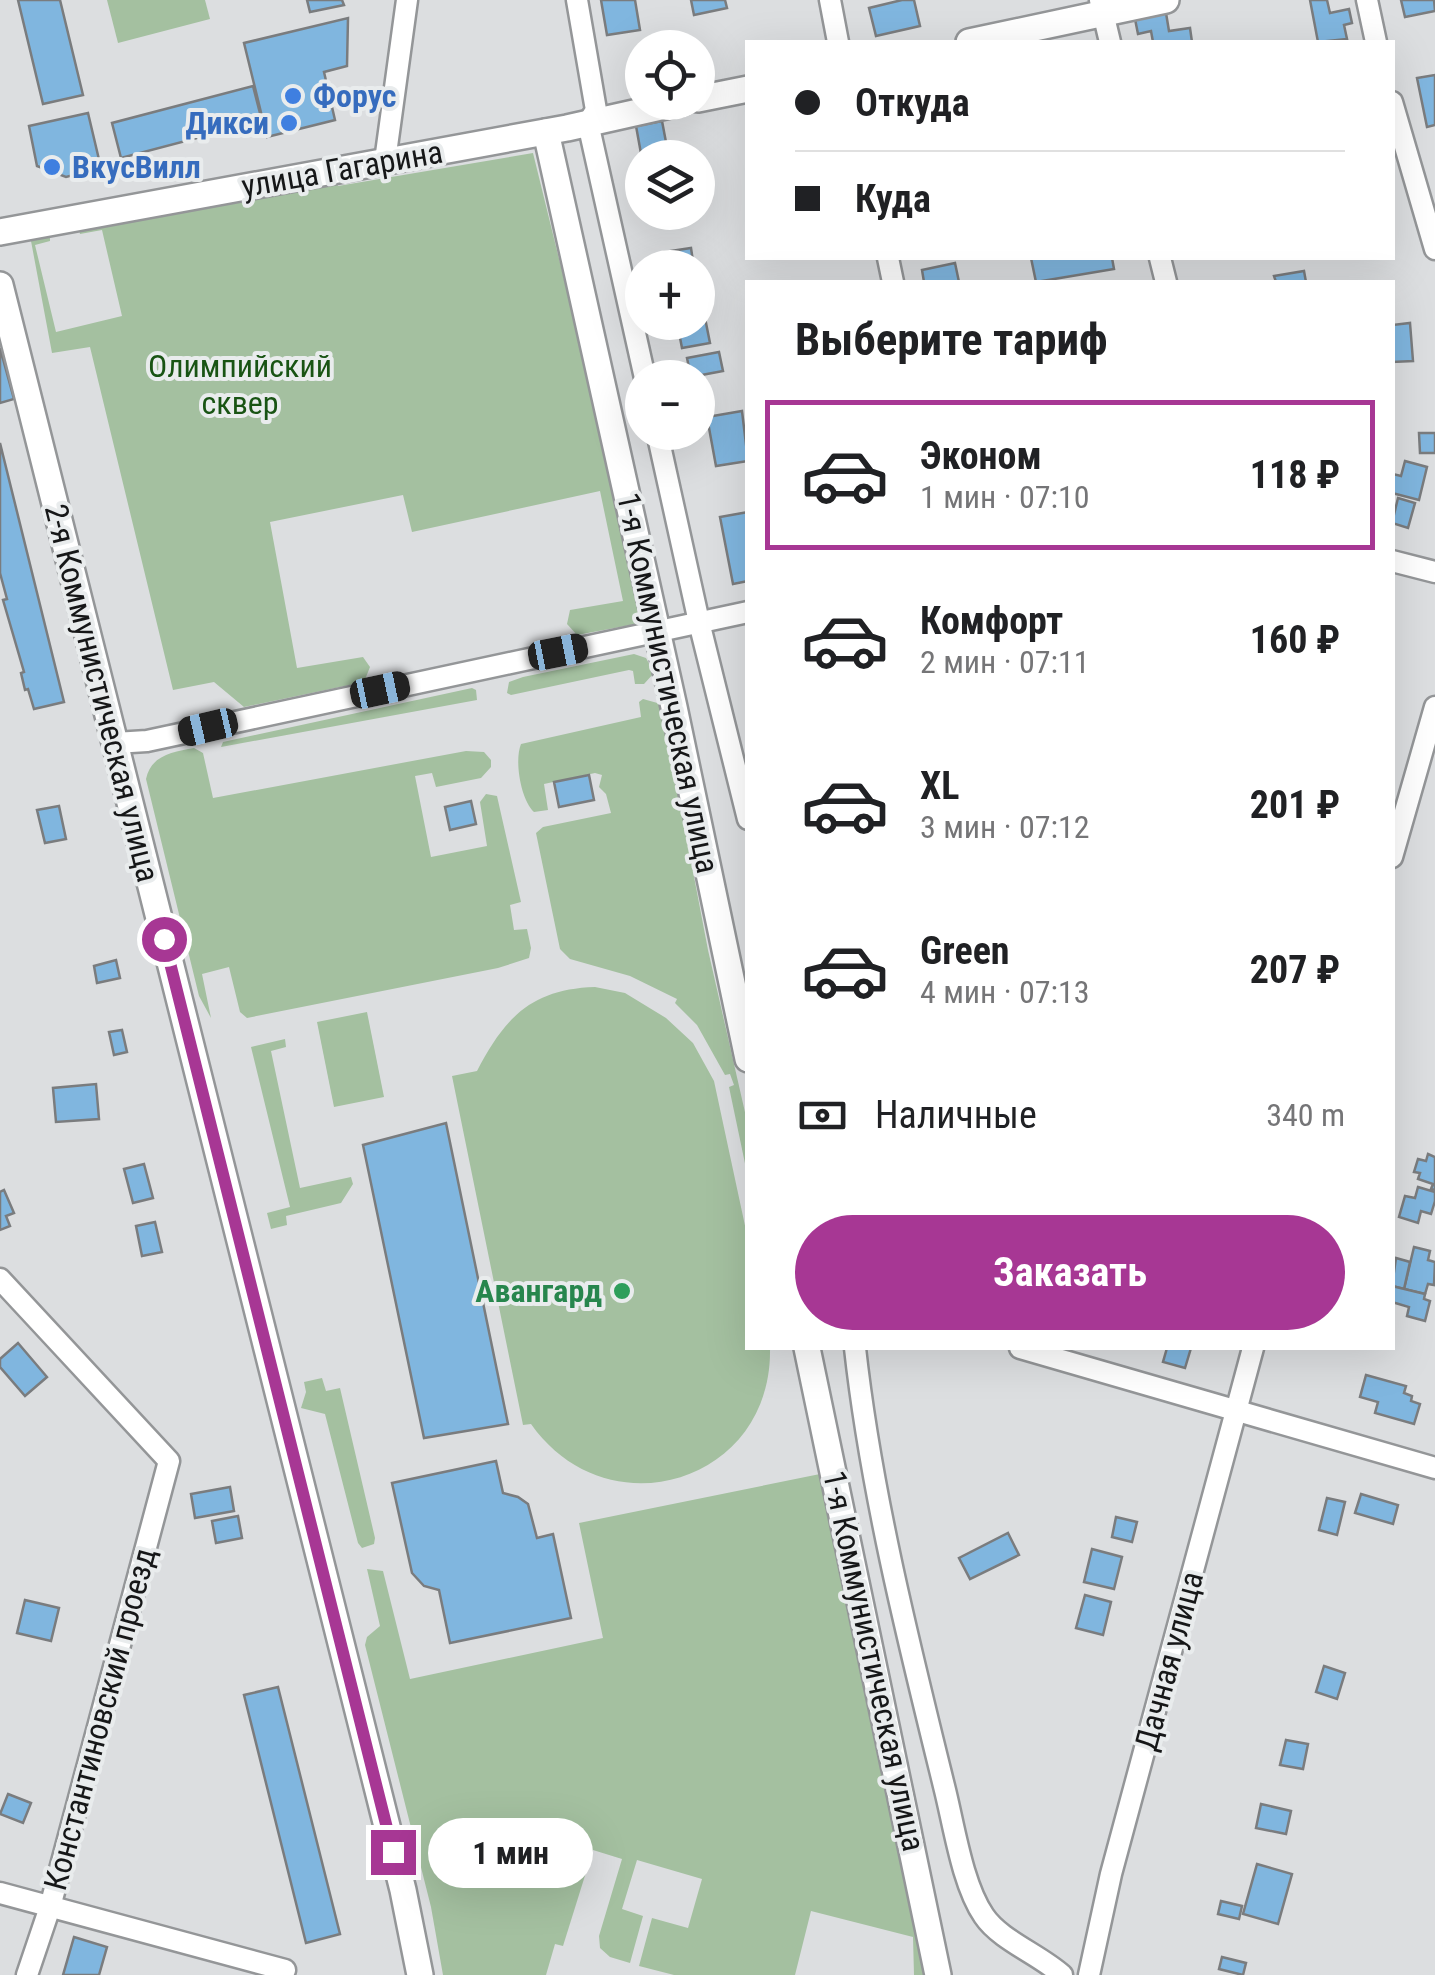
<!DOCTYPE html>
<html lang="ru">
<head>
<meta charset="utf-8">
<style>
  body { margin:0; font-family:"Roboto Condensed",sans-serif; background:#f2f2f2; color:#202124; height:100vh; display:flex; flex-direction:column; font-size:38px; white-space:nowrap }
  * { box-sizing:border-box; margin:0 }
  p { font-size:32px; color:#757577 }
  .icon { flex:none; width:55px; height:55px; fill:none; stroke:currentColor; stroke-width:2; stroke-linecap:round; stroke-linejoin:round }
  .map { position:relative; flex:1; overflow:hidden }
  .details { position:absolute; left:745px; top:280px; width:650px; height:1070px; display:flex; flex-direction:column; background:#fff; border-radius:0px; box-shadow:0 10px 40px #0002 }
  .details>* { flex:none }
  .banner { position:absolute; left:745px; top:40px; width:650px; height:220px; border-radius:0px; box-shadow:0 10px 40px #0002; display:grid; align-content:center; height:220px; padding:0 50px; background:#fff }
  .buttons { position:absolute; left:625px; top:30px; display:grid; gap:20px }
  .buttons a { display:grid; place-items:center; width:90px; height:90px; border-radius:50%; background:#fff; box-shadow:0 10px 40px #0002; font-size:50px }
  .end { position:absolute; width:45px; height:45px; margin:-22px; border:12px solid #a73794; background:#fff; box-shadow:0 0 0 5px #fff }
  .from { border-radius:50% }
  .bubble { position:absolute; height:70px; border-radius:35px; background:#fff; box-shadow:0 10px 40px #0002; font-size:32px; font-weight:700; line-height:70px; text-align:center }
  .car { position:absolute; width:30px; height:60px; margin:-30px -15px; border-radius:12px; box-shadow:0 0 8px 2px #0007; background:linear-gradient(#222 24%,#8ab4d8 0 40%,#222 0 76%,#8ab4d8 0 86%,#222 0) }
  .banner b { display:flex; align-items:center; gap:35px; height:95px; font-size:38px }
  .banner b+b { border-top:2px solid #e0e0e0 }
  .banner i { width:25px; height:25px; background:#202124 }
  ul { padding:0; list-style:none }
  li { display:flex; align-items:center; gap:30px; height:150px; margin:0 20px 15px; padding:0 30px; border:5px solid transparent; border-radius:0px }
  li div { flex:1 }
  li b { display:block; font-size:38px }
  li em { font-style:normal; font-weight:700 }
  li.on { border-color:#a73794 }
  li>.icon { width:90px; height:90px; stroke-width:1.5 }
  h2 { padding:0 50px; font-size:45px; line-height:120px }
  .pay { display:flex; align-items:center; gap:25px; height:110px; padding:0 50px; font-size:38px }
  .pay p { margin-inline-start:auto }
  .primary-button { display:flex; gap:20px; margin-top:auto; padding:20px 50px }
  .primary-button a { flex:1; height:115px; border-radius:60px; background:#a73794; color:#fff; font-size:40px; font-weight:700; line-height:115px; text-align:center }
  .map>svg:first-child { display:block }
</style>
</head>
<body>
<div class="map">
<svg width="1435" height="1975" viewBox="0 0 1435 1975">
  <rect width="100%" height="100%" fill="#dcdee0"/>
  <!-- green -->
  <g fill="#a4c0a0">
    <polygon points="107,0 205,0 210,19 118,43"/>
    <polygon points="533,153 641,592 642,610 636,624 577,635 567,624 570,610 623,601 600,491 412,532 403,495 270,522 297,668 363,657 370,667 364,682 244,707 214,682 173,690 90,347 52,353 31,241 50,237 50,241 35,245 56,332 122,316 102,230 80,234 79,230 334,171 338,186"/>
    <polygon points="634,654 646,658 654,673 644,684 635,684 633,671 629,670 511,695 507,693 509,682 523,677"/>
    <polygon points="472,688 476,690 477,700 221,747 223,742"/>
    <path d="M 643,699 L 661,704 L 708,950 L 747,1121 L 747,1173 L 729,1087 L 734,1085 L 730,1074 L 725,1075 L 697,1025 L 675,1003 L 677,999 L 630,976 L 570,959 L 560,949 L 536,833 L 543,827 L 611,813 L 606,794 L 599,787 L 602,775 L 595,773 L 544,784 L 548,810 L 534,812 C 521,800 514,761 521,744 L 641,717 L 639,702 Z"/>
    <path d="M 194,748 L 203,753 L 213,798 L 466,751 L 484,752 L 491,760 L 491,767 L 481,778 L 436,787 L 432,773 L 415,776 L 431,857 L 487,846 L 480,802 L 486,794 L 497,796 L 521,902 L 510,905 L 514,930 L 527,929 L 531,948 L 529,958 L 498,968 L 247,1018 L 240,1012 L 229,967 L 202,974 L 211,1018 L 199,996 L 146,779 C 151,755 173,752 194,748 Z"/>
    <path d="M 595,987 L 625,993 L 666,1018 L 693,1043 L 714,1081 L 747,1235 L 748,1348 L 770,1348 C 773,1482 608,1533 531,1424 L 523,1425 L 452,1076 L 477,1071 C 505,1017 532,989 595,987 Z"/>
    <polygon points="367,1012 384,1097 334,1107 317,1022"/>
    <polygon points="285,1039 286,1047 271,1051 300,1188 351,1177 353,1184 341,1203 286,1216 287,1225 271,1229 267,1213 290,1207 251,1047"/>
    <polygon points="322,1378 326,1391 340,1388 375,1538 374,1544 362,1548 358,1543 325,1414 301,1408 306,1392 304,1382"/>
    <polygon points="820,1474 926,1975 914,1975 913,1937 811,1911 795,1975 674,1975 639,1966 652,1918 688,1928 702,1879 637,1860 622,1909 643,1916 630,1963 610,1957 600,1948 599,1936 622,1859 593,1850 563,1946 555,1944 546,1975 443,1975 431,1907 365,1645 367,1637 380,1626 367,1569 383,1571 410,1679 603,1638 579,1523"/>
  </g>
  <!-- building -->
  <g fill="#80b6df" stroke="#7a7c7e" stroke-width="2.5">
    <polygon points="18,0 60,0 83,95 43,104"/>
    <polygon points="307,0 342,0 344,5 310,12"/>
    <polygon points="601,0 635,0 640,30 607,35"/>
    <polygon points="691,0 725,0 727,8 694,15"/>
    <polygon points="902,0 914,0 920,26 876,36 869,8"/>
    <polygon points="1310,0 1327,0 1330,13 1349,9 1352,23 1344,25 1347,39 1318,42"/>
    <polygon points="1401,0 1434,0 1435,11 1405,17"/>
    <polygon points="1166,13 1169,31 1190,28 1192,42 1153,42 1151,31 1138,34 1135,19"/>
    <polygon points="348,18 347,66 324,72 335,120 267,137 244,43"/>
    <polygon points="1435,75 1435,125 1427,127 1417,78"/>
    <polygon points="253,86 262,121 121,158 112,123"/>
    <polygon points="88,113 101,168 66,177 37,166 29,126"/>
    <polygon points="662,121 669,158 642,159 636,126"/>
    <polygon points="691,248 694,268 666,268 664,252"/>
    <polygon points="1031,258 1112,258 1114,269 1036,282"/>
    <polygon points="955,263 959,282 924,282 922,270"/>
    <polygon points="1304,271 1306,282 1276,282 1274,276"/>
    <polygon points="704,313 710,343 682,348 677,322 698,322 698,314"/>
    <polygon points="1410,323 1413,361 1392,362 1392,325"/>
    <polygon points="0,348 14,399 0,403"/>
    <polygon points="719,352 723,371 691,377 687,358"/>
    <polygon points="742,411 748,461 716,466 707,417"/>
    <polygon points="1419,433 1435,433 1435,453 1420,453"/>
    <polygon points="0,443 64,702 34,709 28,689 25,690 21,673 24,672 3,600 7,599 0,573"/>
    <polygon points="1405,461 1427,467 1419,500 1392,493 1393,474 1401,476"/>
    <polygon points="1398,498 1415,503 1408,528 1392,523"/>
    <polygon points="748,512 748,581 733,584 720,517"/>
    <polygon points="589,775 594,800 559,807 554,782"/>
    <polygon points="471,801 476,824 450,830 445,807"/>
    <polygon points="59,806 66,839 45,843 37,810"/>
    <polygon points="116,960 120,978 97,983 94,966"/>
    <polygon points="122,1030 127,1052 114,1055 109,1032"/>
    <polygon points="96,1084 99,1119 56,1122 53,1088"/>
    <polygon points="446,1123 508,1424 424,1438 363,1145"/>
    <polygon points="1428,1154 1435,1157 1435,1190 1431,1189 1433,1184 1418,1179 1420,1173 1414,1172 1418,1159 1426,1161"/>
    <polygon points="144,1164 153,1198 133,1203 124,1169"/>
    <polygon points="1418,1187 1435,1192 1435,1201 1431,1214 1421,1211 1418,1223 1399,1217 1405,1196 1415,1198"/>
    <polygon points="4,1190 14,1213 6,1216 10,1226 0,1230 0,1192"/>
    <polygon points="155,1222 162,1252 142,1256 136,1226"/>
    <polygon points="1414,1247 1430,1251 1428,1260 1435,1262 1434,1285 1428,1284 1425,1294 1404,1289"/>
    <polygon points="1396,1258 1410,1262 1404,1289 1392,1286"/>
    <polygon points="1392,1286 1425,1294 1424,1299 1430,1301 1425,1321 1407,1316 1409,1307 1392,1302"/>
    <polygon points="18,1343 47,1377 25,1396 0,1367 0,1359"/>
    <polygon points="1167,1348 1191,1348 1185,1368 1163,1362"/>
    <polygon points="1366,1375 1406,1386 1404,1393 1412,1396 1411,1401 1420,1404 1414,1424 1375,1413 1378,1402 1360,1397"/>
    <polygon points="496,1461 503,1493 518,1497 528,1504 537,1538 553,1534 571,1618 450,1643 439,1590 424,1586 412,1573 392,1483"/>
    <polygon points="230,1487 234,1511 195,1518 191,1494"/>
    <polygon points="1361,1494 1398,1505 1393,1524 1355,1513"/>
    <polygon points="1327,1498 1345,1502 1337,1535 1319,1530"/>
    <polygon points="238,1516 242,1538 216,1543 212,1521"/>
    <polygon points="1116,1517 1137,1522 1132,1542 1112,1537"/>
    <polygon points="1008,1533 1019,1555 970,1579 959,1558"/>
    <polygon points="1092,1549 1122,1557 1114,1589 1084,1582"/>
    <polygon points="1085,1595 1111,1602 1103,1635 1076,1628"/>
    <polygon points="25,1600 59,1608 51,1641 17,1633"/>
    <polygon points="1324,1666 1345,1673 1337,1699 1316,1692"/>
    <polygon points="278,1687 340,1934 306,1943 244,1695"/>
    <polygon points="1286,1740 1308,1744 1303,1769 1280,1765"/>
    <polygon points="8,1794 31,1803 23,1823 0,1814"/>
    <polygon points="1261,1804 1291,1811 1286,1834 1256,1828"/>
    <polygon points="1257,1864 1292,1874 1278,1924 1243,1914"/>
    <polygon points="1221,1901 1242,1906 1239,1919 1218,1914"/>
    <polygon points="74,1937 107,1947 99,1975 63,1975"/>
    <polygon points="1222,1957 1246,1963 1243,1975 1219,1969"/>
  </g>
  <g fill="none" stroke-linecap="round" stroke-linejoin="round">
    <!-- minor casing -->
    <g stroke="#949698" stroke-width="25">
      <g id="minor">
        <polyline points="577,0 596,110 588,123 645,378"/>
        <polyline points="830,0 838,42"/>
        <polyline points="1100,0 1110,42"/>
        <polyline points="1367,0 1376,42"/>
        <polyline points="1392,102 1435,249"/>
        <polyline points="385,161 407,0"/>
        <polyline points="888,258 893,282"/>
        <polyline points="1160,258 1166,282"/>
        <polyline points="657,432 699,622 748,819"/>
        <polyline points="1392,561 1435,572"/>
        <polyline points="115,743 147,741 748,612"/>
        <polyline points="1392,857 1435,707"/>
        <polyline points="0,1279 169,1461 50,1907 27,1975"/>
        <path d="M 855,1348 C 871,1493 909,1644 944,1786 C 954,1825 962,1884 984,1916 C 1000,1940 1040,1955 1062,1975"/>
        <polyline points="1020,1348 1435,1468"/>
        <polyline points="0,1893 285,1970"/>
        <polyline points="1089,1975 1111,1874 1253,1348"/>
      </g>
    </g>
    <!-- tertiary casing -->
    <g stroke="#949698" stroke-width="30">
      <g id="tertiary">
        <polyline points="969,42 1166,0"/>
        <polyline points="698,99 748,89"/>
        <polyline points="546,132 674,707 748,1059"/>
        <polyline points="0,232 567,128 683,102"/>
        <polyline points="0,285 403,1890 420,1975"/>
        <polyline points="807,1348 938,1975"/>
      </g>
    </g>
    <!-- minor -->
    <use href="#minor" stroke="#fff" stroke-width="20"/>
    <!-- tertiary -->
    <use href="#tertiary" stroke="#fff" stroke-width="25"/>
  </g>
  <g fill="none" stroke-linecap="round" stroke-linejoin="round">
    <!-- route -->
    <polyline stroke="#a73794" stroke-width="12" points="164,939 393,1852"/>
  </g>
  <!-- markers -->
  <g fill="#3f7fe0" stroke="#e9eced" stroke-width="4">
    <circle cx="293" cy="96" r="10"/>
    <circle cx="289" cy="123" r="10"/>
    <circle cx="52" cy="167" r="10"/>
  </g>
  <circle fill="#2e9e5b" stroke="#e9eced" stroke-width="4" cx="622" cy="1291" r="10"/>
  <g text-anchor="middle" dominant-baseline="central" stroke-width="8" stroke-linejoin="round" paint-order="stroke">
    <!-- shop labels -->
    <g font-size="32" font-weight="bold" fill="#366cbe" stroke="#e9eced" text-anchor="start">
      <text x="313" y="96">Форус</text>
      <text x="269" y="123" text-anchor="end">Дикси</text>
      <text x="72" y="167">ВкусВилл</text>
    </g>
    <!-- street labels -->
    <g font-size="32" fill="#161718" stroke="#e9eced">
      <text transform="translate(342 169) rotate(-10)">улица Гагарина</text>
      <text transform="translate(668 683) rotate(78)">1-я Коммунистическая улица</text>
      <text transform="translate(102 693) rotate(76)">2-я Коммунистическая улица</text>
      <text transform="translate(874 1661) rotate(78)">1-я Коммунистическая улица</text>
      <text transform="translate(1169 1661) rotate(-75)">Дачная улица</text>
      <text transform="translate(100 1719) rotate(-75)">Константиновский проезд</text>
    </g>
    <!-- park labels -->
    <g font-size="32" fill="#195414" stroke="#e9eced">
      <text x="240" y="366">Олимпийский<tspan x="240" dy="37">сквер</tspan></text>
    </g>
    <!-- leisure labels -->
    <g font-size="32" font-weight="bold" fill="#27864d" stroke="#e9eced" text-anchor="end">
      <text x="602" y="1291">Авангард</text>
    </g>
  </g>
</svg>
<div class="buttons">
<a><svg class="icon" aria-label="locate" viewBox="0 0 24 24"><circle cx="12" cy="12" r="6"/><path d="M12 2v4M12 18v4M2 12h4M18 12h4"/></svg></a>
<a><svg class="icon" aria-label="layers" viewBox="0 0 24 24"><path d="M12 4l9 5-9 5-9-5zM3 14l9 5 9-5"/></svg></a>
<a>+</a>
<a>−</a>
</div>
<i class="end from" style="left:164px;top:939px"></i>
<i class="end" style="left:393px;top:1852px"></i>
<div class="bubble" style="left:428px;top:1818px;width:165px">1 мин</div>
<i class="car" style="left:558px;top:652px;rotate:79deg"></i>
<i class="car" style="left:380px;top:690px;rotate:78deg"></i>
<i class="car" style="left:208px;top:727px;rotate:257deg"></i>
<div class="banner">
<b><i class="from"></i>Откуда</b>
<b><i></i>Куда</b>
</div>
<section class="details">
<h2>Выберите тариф</h2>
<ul>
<li class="on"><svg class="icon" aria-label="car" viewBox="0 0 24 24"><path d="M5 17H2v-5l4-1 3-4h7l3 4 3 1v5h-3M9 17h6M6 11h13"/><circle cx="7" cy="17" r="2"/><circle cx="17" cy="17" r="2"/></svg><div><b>Эконом</b><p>1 мин · 07:10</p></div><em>118 ₽</em></li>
<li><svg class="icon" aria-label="car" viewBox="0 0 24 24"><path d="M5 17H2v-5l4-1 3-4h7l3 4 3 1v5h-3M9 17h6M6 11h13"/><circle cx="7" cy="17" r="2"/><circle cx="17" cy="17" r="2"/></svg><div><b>Комфорт</b><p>2 мин · 07:11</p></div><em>160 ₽</em></li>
<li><svg class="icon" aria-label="car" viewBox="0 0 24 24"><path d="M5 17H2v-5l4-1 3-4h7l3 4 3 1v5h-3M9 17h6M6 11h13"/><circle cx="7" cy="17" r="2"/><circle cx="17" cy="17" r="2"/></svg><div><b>XL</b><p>3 мин · 07:12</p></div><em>201 ₽</em></li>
<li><svg class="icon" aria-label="car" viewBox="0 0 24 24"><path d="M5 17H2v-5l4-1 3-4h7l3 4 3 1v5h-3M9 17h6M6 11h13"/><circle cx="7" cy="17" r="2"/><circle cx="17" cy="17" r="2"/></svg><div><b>Green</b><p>4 мин · 07:13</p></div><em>207 ₽</em></li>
</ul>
<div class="pay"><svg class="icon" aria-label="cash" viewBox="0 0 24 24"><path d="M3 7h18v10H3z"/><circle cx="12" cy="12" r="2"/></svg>Наличные<p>340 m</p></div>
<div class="primary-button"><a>Заказать</a></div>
</section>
</div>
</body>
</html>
